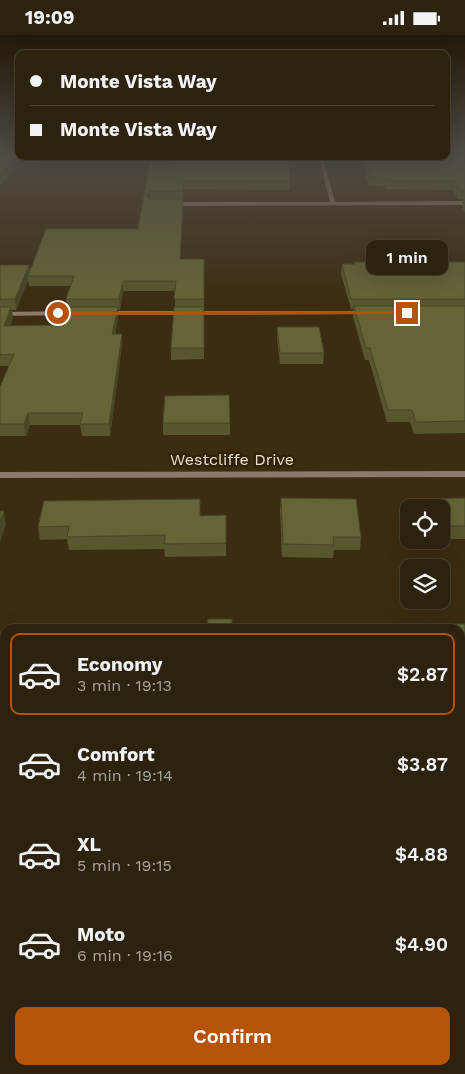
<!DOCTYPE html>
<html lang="en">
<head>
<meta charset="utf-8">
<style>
  body { margin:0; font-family:"Work Sans",sans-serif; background:#392f1c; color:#f1f3f6; height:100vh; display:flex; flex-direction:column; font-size:19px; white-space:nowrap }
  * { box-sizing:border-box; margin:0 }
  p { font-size:16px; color:#a7a49e }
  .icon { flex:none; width:28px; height:28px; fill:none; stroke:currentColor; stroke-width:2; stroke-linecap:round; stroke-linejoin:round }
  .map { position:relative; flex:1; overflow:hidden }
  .side { position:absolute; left:0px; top:589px; width:465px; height:451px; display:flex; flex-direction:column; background:#2d220e; border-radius:15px 15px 0 0; box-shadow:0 5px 20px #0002,0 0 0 1px #483f2e }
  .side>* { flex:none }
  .top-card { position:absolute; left:15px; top:15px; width:435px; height:110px; border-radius:10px; box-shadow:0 5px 20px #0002,0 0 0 1px #483f2e; display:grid; align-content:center; height:110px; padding:0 15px; background:#2d220e }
  .buttons { position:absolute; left:400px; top:464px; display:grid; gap:10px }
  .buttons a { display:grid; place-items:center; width:50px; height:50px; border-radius:10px; background:#2d220e; box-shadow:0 5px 20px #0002,0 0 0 1px #483f2e; font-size:25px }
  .end { position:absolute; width:22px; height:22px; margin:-11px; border:6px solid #b45309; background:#fff; box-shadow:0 0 0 2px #fff }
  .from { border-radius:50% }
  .bubble { position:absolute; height:35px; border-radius:10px; background:#2d220e; box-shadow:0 5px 20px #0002,0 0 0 1px #483f2e; font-size:16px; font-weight:600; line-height:35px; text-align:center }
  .top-card b { display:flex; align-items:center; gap:18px; height:48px; font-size:19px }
  .top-card b+b { border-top:1px solid #483f2e }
  .top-card i { width:12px; height:12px; background:#f1f3f6 }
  ul { padding:9px 0 0; list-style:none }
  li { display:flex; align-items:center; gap:15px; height:82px; margin:0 10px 8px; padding:0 5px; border:2px solid transparent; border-radius:10px }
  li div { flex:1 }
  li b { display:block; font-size:19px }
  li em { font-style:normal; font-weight:600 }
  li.current { border-color:#b45309 }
  li>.icon { width:45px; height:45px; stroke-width:1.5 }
  .button { display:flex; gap:10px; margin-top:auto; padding:10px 15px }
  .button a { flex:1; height:58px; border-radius:10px; background:#b45309; color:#fff; font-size:20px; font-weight:600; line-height:58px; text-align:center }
  .status { display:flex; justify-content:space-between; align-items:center; height:35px; padding:0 25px; background:#2d220e; direction:ltr }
  .status svg { height:14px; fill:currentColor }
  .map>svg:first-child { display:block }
</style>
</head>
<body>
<div class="status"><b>19:09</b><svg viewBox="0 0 49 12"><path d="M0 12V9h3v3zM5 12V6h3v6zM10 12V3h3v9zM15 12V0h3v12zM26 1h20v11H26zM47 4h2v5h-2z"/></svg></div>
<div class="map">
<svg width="465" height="1039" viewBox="0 0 465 1039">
  <rect width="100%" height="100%" fill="#3c2d12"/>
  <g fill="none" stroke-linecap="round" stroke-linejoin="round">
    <!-- street -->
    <g fill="#8c786d" fill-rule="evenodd">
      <polygon points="321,123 323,124 335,167 465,166 465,170 171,171 168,169 171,167 330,167 319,124"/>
      <polygon points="366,276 369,278 368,279 106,280 103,278 106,276"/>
      <polygon points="0,277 74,276 77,278 74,280 0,281"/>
      <polygon points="465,436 465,442 0,443 0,437"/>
      <rect x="460" y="739" width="5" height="10"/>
      <rect x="0" y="741" width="5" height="10"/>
      <rect x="207" y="1035" width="16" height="4"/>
    </g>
    <!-- secondary -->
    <g fill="#c0a18f" fill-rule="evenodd">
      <polygon points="0,123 186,123 188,124 186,125 0,125"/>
      <polygon points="276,123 374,123 376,124 374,125 274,125"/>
    </g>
  </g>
  <!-- wall -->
  <g fill="#57562e" fill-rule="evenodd">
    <polygon points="0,121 19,121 17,121 17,127 2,149 0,149"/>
    <polygon points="362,121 465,121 465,178 462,172 463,164 458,164 453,155 386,154 385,151 369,151 362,127"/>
    <path d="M 150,127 L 290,146 L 290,155 L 184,154 L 183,165 L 180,224 L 204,224 L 204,324 L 171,325 L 171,313 L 175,272 L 175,256 L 123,256 L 120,275 L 118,275 L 118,283 L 115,299 L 122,299 L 122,310 L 110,401 L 82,401 L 80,390 L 30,390 L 26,401 L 0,401 L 0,352 L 9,331 L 0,331 L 0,230 L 29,230 L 30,236 L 138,194 ZM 28,245 L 29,251 L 71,251 L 66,264 L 67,272 L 57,290 L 10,291 L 13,283 L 12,275 L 16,275 Z"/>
    <polygon points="355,227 465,227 465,398 414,399 410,387 387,387 369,325 365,325 353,282 353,274 351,274 341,239 342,229 355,229"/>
    <polygon points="277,292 324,318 323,329 280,329 277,303"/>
    <rect x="163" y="388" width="67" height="12"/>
    <polygon points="281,463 361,502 360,515 334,515 333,523 282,522 280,476"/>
    <polygon points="465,463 465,504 441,504 441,472 409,472 411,464"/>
    <polygon points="226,480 226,521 165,522 164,514 69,515 67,504 40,505 38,492 201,481"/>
    <polygon points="394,589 465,589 465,647 460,647 460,594 393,594"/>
    <rect x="0" y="597" width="5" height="72"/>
    <rect x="0" y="821" width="5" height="105"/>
    <polygon points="344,1035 460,1035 465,1039 345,1039"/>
  </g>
  <!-- shaded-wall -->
  <g fill="#474626">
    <polygon points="15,121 17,121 17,127 2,149 1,140"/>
    <polygon points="150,156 150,165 145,159"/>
    <polygon points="183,164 183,173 180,234 180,224"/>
    <polygon points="29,230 30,240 28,241 28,245 16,275 15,264"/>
    <polygon points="123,246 123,256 120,275 119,264"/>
    <polygon points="11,272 13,283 6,302 4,291"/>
    <polygon points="118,272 118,283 113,310 112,299"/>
    <polygon points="122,299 122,310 110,401 109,389"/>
    <polygon points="28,378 30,390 26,401 24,389"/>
    <polygon points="4,476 6,489 0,508 0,487"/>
    <polygon points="78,1035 83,1035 82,1039 78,1039"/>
  </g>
  <!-- building -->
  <g fill="#656436" stroke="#474626">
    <polygon points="0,121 15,121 1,140 0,140"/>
    <polygon points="175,121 288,121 290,146 184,146 183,156 150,156 145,159 149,164 183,164 180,224 204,224 204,264 174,264 176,246 123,246 119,264 66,264 74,241 28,241 46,194 138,194 150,127 174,127"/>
    <polygon points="363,121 465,121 465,156 459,155 455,146 387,145 386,143 370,142"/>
    <polygon points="355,227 465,227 465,264 351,264 342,229 355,229"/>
    <polygon points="0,230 29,230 15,264 0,264"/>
    <polygon points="354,271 465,271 465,386 416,387 412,375 388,375 370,313 366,313"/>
    <polygon points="0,272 11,272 4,291 57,290 64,272 118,272 112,299 122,299 109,389 80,389 83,378 28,378 24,389 0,389 0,352 14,319 0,320"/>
    <polygon points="174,272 204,272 204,313 171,313"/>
    <polygon points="277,292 319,292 324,318 280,318"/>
    <polygon points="229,360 230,388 163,388 165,361"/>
    <polygon points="281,463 356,464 361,502 333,502 334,510 283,509"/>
    <polygon points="465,463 465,491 441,491 441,472 413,472 411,464"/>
    <polygon points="200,464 200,481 226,480 226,508 164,509 165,500 67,502 69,491 38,492 44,466"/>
    <polygon points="0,476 4,476 0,487"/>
    <polygon points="208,584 232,584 232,594 162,594 162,592 207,592"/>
    <polygon points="394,589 465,589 465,634 460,634 460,594 395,594"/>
    <rect x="0" y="597" width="5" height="58"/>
    <polygon points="460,813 465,813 465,1039 370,1039 370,1035 460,1035"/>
    <rect x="0" y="821" width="5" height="92"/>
    <polygon points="0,978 5,978 5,1035 78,1035 78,1039 0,1039"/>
  </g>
  <!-- sky -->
  <linearGradient id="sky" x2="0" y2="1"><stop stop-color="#21190a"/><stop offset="0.45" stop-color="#504c44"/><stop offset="1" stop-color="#504c44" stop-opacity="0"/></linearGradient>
  <rect width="465" height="266" fill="url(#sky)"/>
  <!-- route -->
  <polygon fill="#b45309" points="407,276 409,279 58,280 55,278 58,277"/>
  <g text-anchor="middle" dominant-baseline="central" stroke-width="5" stroke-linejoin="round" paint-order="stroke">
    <!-- street labels -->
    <g font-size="16" fill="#ebe2d2" stroke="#312308">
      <text x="232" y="424">Westcliffe Drive</text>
    </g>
  </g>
</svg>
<div class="buttons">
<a><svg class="icon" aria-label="locate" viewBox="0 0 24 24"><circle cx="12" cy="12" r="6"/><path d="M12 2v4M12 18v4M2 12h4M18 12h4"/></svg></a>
<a><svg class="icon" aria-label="layers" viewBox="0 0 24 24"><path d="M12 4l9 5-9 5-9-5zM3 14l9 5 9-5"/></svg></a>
</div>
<i class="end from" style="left:58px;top:278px"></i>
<i class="end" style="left:407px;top:278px"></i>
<div class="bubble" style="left:366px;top:205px;width:82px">1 min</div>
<div class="top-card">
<b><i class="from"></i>Monte Vista Way</b>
<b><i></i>Monte Vista Way</b>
</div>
<section class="side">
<ul>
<li class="current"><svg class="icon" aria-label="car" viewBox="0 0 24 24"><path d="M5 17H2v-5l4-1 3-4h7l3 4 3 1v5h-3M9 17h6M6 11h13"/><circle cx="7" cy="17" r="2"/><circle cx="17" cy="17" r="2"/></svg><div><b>Economy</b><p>3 min · 19:13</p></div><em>$2.87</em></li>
<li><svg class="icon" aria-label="car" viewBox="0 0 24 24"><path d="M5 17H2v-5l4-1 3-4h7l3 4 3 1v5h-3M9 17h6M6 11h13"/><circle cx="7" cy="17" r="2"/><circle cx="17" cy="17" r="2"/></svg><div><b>Comfort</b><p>4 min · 19:14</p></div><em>$3.87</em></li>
<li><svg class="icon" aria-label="car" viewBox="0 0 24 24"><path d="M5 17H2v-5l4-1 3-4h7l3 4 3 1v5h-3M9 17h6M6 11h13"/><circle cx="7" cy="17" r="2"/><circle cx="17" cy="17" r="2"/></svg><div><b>XL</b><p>5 min · 19:15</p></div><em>$4.88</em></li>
<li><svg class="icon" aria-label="car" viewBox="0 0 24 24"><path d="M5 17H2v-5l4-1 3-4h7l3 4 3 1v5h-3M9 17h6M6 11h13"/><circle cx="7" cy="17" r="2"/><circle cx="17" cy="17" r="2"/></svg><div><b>Moto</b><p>6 min · 19:16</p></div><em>$4.90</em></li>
</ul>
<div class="button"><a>Confirm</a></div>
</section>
</div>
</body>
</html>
